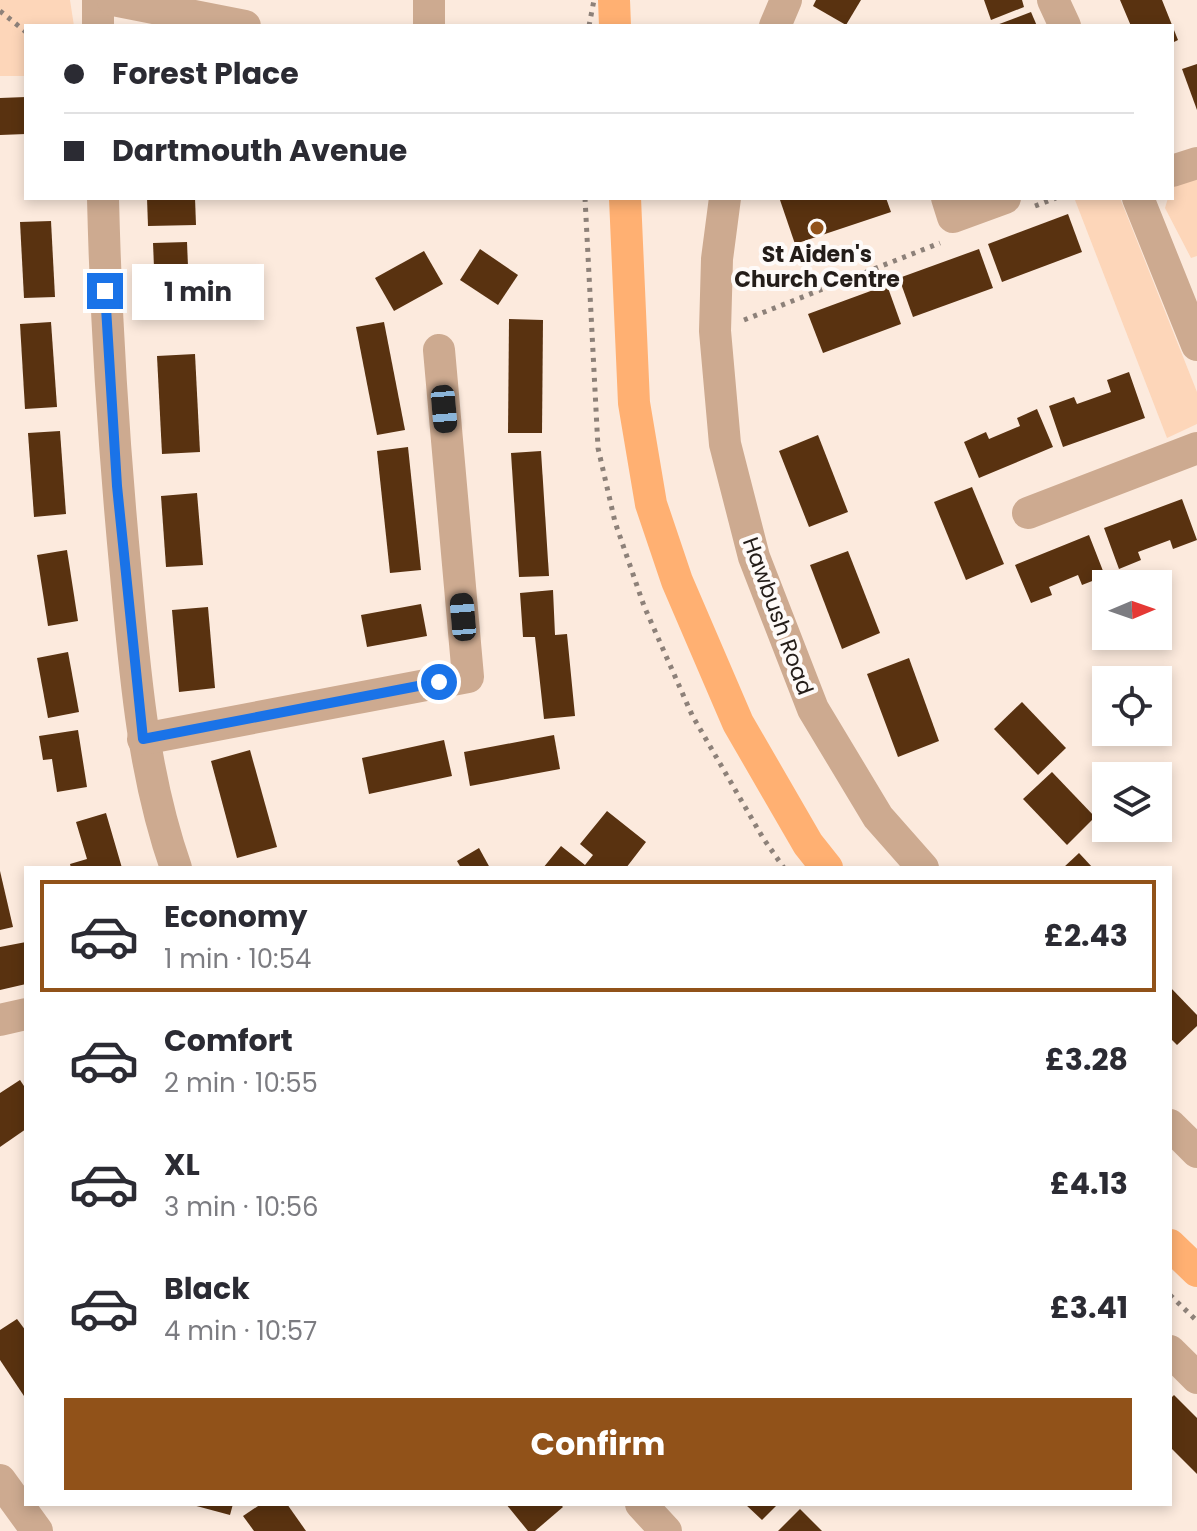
<!DOCTYPE html>
<html lang="en">
<head>
<meta charset="utf-8">
<style>
  body { margin:0; font-family:Poppins,sans-serif; background:#f7f7f7; color:#2b2b33; height:100vh; display:flex; flex-direction:column; font-size:30px; white-space:nowrap }
  * { box-sizing:border-box; margin:0 }
  p { font-size:26px; color:#7c7c81 }
  .icon { flex:none; width:44px; height:44px; fill:none; stroke:currentColor; stroke-width:2; stroke-linecap:round; stroke-linejoin:round }
  .map { position:relative; flex:1; overflow:hidden }
  .panel { position:absolute; left:24px; top:866px; width:1148px; height:640px; display:flex; flex-direction:column; background:#fff; border-radius:0px; box-shadow:0 4px 12px #0003 }
  .panel>* { flex:none }
  .top-card { position:absolute; left:24px; top:24px; width:1150px; height:176px; border-radius:0px; box-shadow:0 4px 12px #0003; display:grid; align-content:center; height:176px; padding:0 40px; background:#fff }
  .needle { width:52px; rotate:88deg }
  .buttons { position:absolute; left:1092px; top:570px; display:grid; gap:16px }
  .buttons a { display:grid; place-items:center; width:80px; height:80px; border-radius:0px; background:#fff; box-shadow:0 4px 12px #0003; font-size:40px }
  .end { position:absolute; width:36px; height:36px; margin:-18px; border:10px solid #1a73e8; background:#fff; box-shadow:0 0 0 4px #fff }
  .from { border-radius:50% }
  .bubble { position:absolute; height:56px; border-radius:0px; background:#fff; box-shadow:0 4px 12px #0003; font-size:26px; font-weight:700; line-height:56px; text-align:center }
  .car { position:absolute; width:24px; height:48px; margin:-24px -12px; border-radius:10px; box-shadow:0 0 6px 2px #0007; background:linear-gradient(#222 24%,#8ab4d8 0 40%,#222 0 76%,#8ab4d8 0 86%,#222 0) }
  .top-card b { display:flex; align-items:center; gap:28px; height:76px; font-size:30px }
  .top-card b+b { border-top:2px solid #e1e1e2 }
  .top-card i { width:20px; height:20px; background:#2b2b33 }
  ul { padding:14px 0 0; list-style:none }
  li { display:flex; align-items:center; gap:24px; height:112px; margin:0 16px 12px; padding:0 24px; border:4px solid transparent; border-radius:0px }
  li div { flex:1 }
  li b { display:block; font-size:30px }
  li em { font-style:normal; font-weight:700 }
  li.active { border-color:#915219 }
  li>.icon { width:72px; height:72px; stroke-width:1.5 }
  .action { display:flex; gap:16px; margin-top:auto; padding:16px 40px }
  .action a { flex:1; height:92px; border-radius:0px; background:#915219; color:#fff; font-size:32px; font-weight:700; line-height:92px; text-align:center }
  .map>svg:first-child { display:block }
</style>
</head>
<body>
<div class="map">
<svg width="1197" height="1531" viewBox="0 0 1197 1531">
  <rect width="100%" height="100%" fill="#fceadd"/>
  <!-- green -->
  <g fill="#fdd6b9">
    <polygon points="0,0 70,0 74,26 26,26 26,76 0,76"/>
    <polygon points="1197,176 1197,256 1191,258 1165,208 1168,198 1172,198 1172,186"/>
    <polygon points="1080,198 1120,198 1197,392 1197,424 1167,438 1075,200"/>
  </g>
  <g fill="none" stroke-linecap="round" stroke-linejoin="round">
    <!-- canal -->
    <g stroke="#ffb072" stroke-width="32">
      <polyline points="614,0 615,26"/>
      <polyline points="625,198 634,403 651,504 677,581 738,723 808,844 827,868"/>
      <polyline points="1170,1245 1197,1271"/>
    </g>
  </g>
  <!-- building -->
  <g fill="#593210">
    <polygon points="816,0 861,0 846,25 813,6"/>
    <polygon points="984,0 1022,0 1024,7 991,20"/>
    <polygon points="1120,0 1162,0 1178,40 1172,43 1172,26 1131,26"/>
    <polygon points="1031,12 1037,26 994,26"/>
    <polygon points="1197,64 1197,110 1182,69"/>
    <polygon points="26,97 26,134 0,135 0,98"/>
    <polygon points="147,198 195,198 196,225 148,226"/>
    <polygon points="786,198 886,198 891,212 795,244 780,200"/>
    <polygon points="1068,214 1082,252 1002,282 988,244"/>
    <polygon points="51,221 55,297 24,298 20,222"/>
    <polygon points="187,242 190,315 156,316 153,243"/>
    <polygon points="480,249 518,275 498,305 460,280"/>
    <polygon points="979,249 993,288 913,317 899,278"/>
    <polygon points="424,251 443,284 394,311 375,278"/>
    <polygon points="887,285 901,324 823,353 808,314"/>
    <polygon points="509,319 543,320 542,433 508,433"/>
    <polygon points="51,322 57,407 25,409 20,324"/>
    <polygon points="384,322 405,430 377,435 356,327"/>
    <polygon points="195,354 200,452 162,454 157,356"/>
    <polygon points="1129,372 1145,418 1063,447 1049,406 1074,397 1077,404 1111,392 1107,380"/>
    <polygon points="1037,409 1053,447 979,478 964,442 986,432 989,439 1020,426 1017,418"/>
    <polygon points="60,431 66,514 34,517 28,433"/>
    <polygon points="818,435 848,512 809,527 779,451"/>
    <polygon points="408,447 421,570 390,573 377,451"/>
    <polygon points="541,451 549,576 519,577 511,453"/>
    <polygon points="972,487 1004,564 966,580 934,502"/>
    <polygon points="197,493 203,565 166,567 161,496"/>
    <polygon points="1182,499 1197,540 1173,549 1170,540 1138,552 1141,560 1119,569 1104,528"/>
    <polygon points="1089,535 1105,576 1082,585 1078,575 1049,587 1052,595 1031,603 1015,565"/>
    <polygon points="67,550 78,621 48,626 37,555"/>
    <polygon points="848,551 880,633 842,649 810,565"/>
    <polygon points="553,590 555,635 567,634 575,716 544,719 535,637 523,637 520,593"/>
    <polygon points="421,604 427,636 367,647 361,615"/>
    <polygon points="208,607 215,688 179,692 172,610"/>
    <polygon points="68,652 79,712 48,718 37,658"/>
    <polygon points="909,658 939,741 898,757 867,674"/>
    <polygon points="1022,702 1066,748 1038,775 994,729"/>
    <polygon points="78,730 87,787 57,792 52,759 43,760 39,736"/>
    <polygon points="554,735 560,769 470,786 464,752"/>
    <polygon points="444,740 452,776 369,794 362,758"/>
    <polygon points="250,750 277,847 237,858 211,761"/>
    <polygon points="1052,772 1095,817 1067,845 1023,799"/>
    <polygon points="607,811 646,842 626,868 614,866 612,868 543,868 561,846 585,865 593,855 580,844"/>
    <polygon points="106,813 122,868 71,868 70,864 87,859 76,822"/>
    <polygon points="479,848 490,868 461,868 457,861"/>
    <polygon points="1079,853 1093,868 1063,868"/>
    <polygon points="0,871 13,927 0,930"/>
    <polygon points="26,942 26,984 0,990 0,947"/>
    <polygon points="1170,987 1197,1015 1197,1026 1177,1045 1170,1038"/>
    <polygon points="20,1080 26,1089 26,1129 0,1147 0,1093"/>
    <polygon points="17,1319 26,1331 26,1399 0,1360 0,1330"/>
    <polygon points="1174,1395 1197,1418 1197,1474 1170,1447 1170,1399"/>
    <polygon points="189,1504 233,1504 230,1515"/>
    <polygon points="261,1504 287,1504 306,1531 254,1531 243,1516"/>
    <polygon points="506,1504 560,1504 563,1507 535,1531 528,1531"/>
    <polygon points="745,1504 778,1504 762,1520"/>
    <polygon points="800,1509 822,1531 778,1531"/>
  </g>
  <g fill="none" stroke-linecap="round" stroke-linejoin="round">
    <!-- path -->
    <g stroke="#8d8179" stroke-width="5" stroke-dasharray="4 6" stroke-linecap="butt">
      <polyline points="0,11 26,32"/>
      <polyline points="589,26 594,0"/>
      <polyline points="585,198 598,448 615,522 644,606 692,715 763,838 784,868"/>
      <polyline points="1035,206 1056,198"/>
      <polyline points="744,320 940,243"/>
      <polyline points="1170,1295 1197,1321"/>
    </g>
    <!-- minor -->
    <g stroke="#cdaa90" stroke-width="32">
      <polyline points="98,0 98,26"/>
      <polyline points="113,0 245,26"/>
      <polyline points="1053,0 1065,26"/>
      <polyline points="429,26 429,0"/>
      <polyline points="775,26 786,0"/>
      <polyline points="1172,171 1197,163"/>
      <path d="M 103,198 C 106,324 114,449 126,575 C 135,674 143,774 176,868"/>
      <polyline points="725,198 717,259 715,331 725,444 754,557 813,709 878,817 923,868"/>
      <polyline points="947,198 953,217 1005,198"/>
      <polyline points="1138,198 1197,345"/>
      <polyline points="1028,513 1197,448"/>
      <polyline points="143,739 468,677 439,350"/>
      <polyline points="0,1020 26,1014"/>
      <polyline points="1170,1125 1197,1152"/>
      <polyline points="1170,1351 1197,1378"/>
      <polyline points="0,1480 37,1531"/>
      <polyline points="641,1504 666,1531"/>
    </g>
  </g>
  <g fill="none" stroke-linecap="round" stroke-linejoin="round">
    <!-- route -->
    <polyline stroke="#1a73e8" stroke-width="10" points="105,291 117,486 143,739 439,682"/>
  </g>
  <!-- markers -->
  <circle fill="#915219" stroke="#fefaf8" stroke-width="3" cx="817" cy="228" r="8"/>
  <g text-anchor="middle" dominant-baseline="central" stroke-width="8" stroke-linejoin="round" paint-order="stroke">
    <!-- poi labels -->
    <g font-size="22" font-weight="bold" fill="#241d19" stroke="#fefaf8">
      <text x="817" y="254">St Aiden's<tspan x="817" dy="25">Church Centre</tspan></text>
    </g>
    <!-- street labels -->
    <g font-size="22" fill="#241d19" stroke="#fefaf8">
      <text transform="translate(778 616) rotate(70)">Hawbush Road</text>
    </g>
  </g>
</svg>
<div class="buttons">
<a><svg class="needle" viewBox="-14 -14 28 28"><path d="M0-13l5 13h-10z" fill="#e53935"/><path d="M0 13l5-13h-10z" fill="#7c7c81"/></svg></a>
<a><svg class="icon" aria-label="locate" viewBox="0 0 24 24"><circle cx="12" cy="12" r="6"/><path d="M12 2v4M12 18v4M2 12h4M18 12h4"/></svg></a>
<a><svg class="icon" aria-label="layers" viewBox="0 0 24 24"><path d="M12 4l9 5-9 5-9-5zM3 14l9 5 9-5"/></svg></a>
</div>
<i class="end from" style="left:439px;top:682px"></i>
<i class="end" style="left:105px;top:291px"></i>
<div class="bubble" style="left:132px;top:264px;width:132px">1 min</div>
<i class="car" style="left:444px;top:409px;rotate:175deg"></i>
<i class="car" style="left:463px;top:617px;rotate:355deg"></i>
<div class="top-card">
<b><i class="from"></i>Forest Place</b>
<b><i></i>Dartmouth Avenue</b>
</div>
<section class="panel">
<ul>
<li class="active"><svg class="icon" aria-label="car" viewBox="0 0 24 24"><path d="M5 17H2v-5l4-1 3-4h7l3 4 3 1v5h-3M9 17h6M6 11h13"/><circle cx="7" cy="17" r="2"/><circle cx="17" cy="17" r="2"/></svg><div><b>Economy</b><p>1 min · 10:54</p></div><em>£2.43</em></li>
<li><svg class="icon" aria-label="car" viewBox="0 0 24 24"><path d="M5 17H2v-5l4-1 3-4h7l3 4 3 1v5h-3M9 17h6M6 11h13"/><circle cx="7" cy="17" r="2"/><circle cx="17" cy="17" r="2"/></svg><div><b>Comfort</b><p>2 min · 10:55</p></div><em>£3.28</em></li>
<li><svg class="icon" aria-label="car" viewBox="0 0 24 24"><path d="M5 17H2v-5l4-1 3-4h7l3 4 3 1v5h-3M9 17h6M6 11h13"/><circle cx="7" cy="17" r="2"/><circle cx="17" cy="17" r="2"/></svg><div><b>XL</b><p>3 min · 10:56</p></div><em>£4.13</em></li>
<li><svg class="icon" aria-label="car" viewBox="0 0 24 24"><path d="M5 17H2v-5l4-1 3-4h7l3 4 3 1v5h-3M9 17h6M6 11h13"/><circle cx="7" cy="17" r="2"/><circle cx="17" cy="17" r="2"/></svg><div><b>Black</b><p>4 min · 10:57</p></div><em>£3.41</em></li>
</ul>
<div class="action"><a>Confirm</a></div>
</section>
</div>
</body>
</html>
